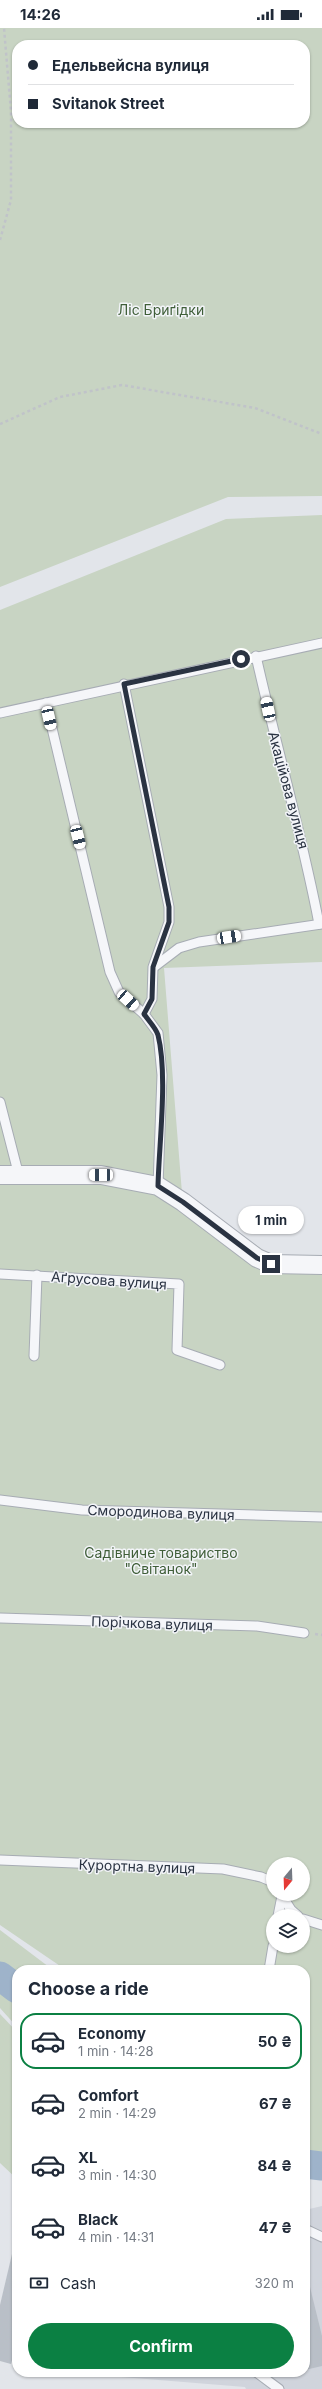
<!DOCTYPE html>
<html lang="en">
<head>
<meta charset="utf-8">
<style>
  body { margin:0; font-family:Inter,sans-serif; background:#f6f6f7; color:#1f2937; height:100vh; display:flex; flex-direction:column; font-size:15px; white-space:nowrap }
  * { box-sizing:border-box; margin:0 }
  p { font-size:13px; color:#747a83 }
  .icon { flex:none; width:22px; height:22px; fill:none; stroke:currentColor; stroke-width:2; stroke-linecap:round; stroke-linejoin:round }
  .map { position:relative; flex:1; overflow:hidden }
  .side { position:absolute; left:12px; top:1937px; width:298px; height:412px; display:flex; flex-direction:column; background:#fff; border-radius:16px; box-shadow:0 1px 3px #0004 }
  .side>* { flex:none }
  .hud { position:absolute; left:12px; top:12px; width:298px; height:88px; border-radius:16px; box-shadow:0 1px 3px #0004; display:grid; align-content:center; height:88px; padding:0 16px; background:#fff }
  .needle { width:26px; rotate:199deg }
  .tools { position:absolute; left:266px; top:1829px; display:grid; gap:8px }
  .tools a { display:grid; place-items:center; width:44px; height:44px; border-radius:50%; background:#fff; box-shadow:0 1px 3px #0004; font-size:20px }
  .end { position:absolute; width:18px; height:18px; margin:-9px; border:5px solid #2a3342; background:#fff; box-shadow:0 0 0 2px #fff }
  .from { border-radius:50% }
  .bubble { position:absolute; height:28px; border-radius:14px; background:#fff; box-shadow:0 1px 3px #0004; font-size:13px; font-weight:700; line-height:28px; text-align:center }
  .car { position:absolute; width:12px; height:24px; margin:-12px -6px; border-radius:5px; box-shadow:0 0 3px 1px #0007; background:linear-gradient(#fff 24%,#345 0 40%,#fff 0 76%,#345 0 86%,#fff 0) }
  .hud b { display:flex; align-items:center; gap:14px; height:38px; font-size:15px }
  .hud b+b { border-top:1px solid #e0e1e3 }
  .hud i { width:10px; height:10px; background:#1f2937 }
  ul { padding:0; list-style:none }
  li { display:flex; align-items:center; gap:12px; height:56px; margin:0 8px 6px; padding:0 8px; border:2px solid transparent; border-radius:16px }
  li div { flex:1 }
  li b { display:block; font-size:15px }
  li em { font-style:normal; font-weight:700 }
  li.current { border-color:#0b8043 }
  li>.icon { width:36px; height:36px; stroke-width:1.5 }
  h2 { padding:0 16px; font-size:18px; line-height:48px }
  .pay { display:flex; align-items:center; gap:10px; height:44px; padding:0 16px; font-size:15px }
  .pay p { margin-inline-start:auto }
  .button { display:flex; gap:8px; margin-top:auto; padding:8px 16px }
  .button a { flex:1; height:46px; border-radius:24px; background:#0b8043; color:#fff; font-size:16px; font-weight:700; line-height:46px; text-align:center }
  .status { display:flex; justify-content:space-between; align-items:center; height:28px; padding:0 20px; background:#fff; direction:ltr }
  .status svg { height:11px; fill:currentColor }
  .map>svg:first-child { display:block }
</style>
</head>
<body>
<div class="status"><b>14:26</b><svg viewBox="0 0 49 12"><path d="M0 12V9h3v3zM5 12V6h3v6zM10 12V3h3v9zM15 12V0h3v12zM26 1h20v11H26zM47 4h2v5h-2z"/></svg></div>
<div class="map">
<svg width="322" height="2361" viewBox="0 0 322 2361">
  <rect width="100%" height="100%" fill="#e2e5ea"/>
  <!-- built -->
  <polygon fill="#d0d4dc" points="322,2178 322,2361 246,2361 245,2359 60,2344 305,2344 305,2182"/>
  <!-- green -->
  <g fill="#c8d4c3" fill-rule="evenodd">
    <path d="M 0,0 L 322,0 L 322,468 L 228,469 L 0,559 ZM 17,17 L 305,17 L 305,95 L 17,95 Z"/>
    <path d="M 322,487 L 322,934 L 164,940 L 182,1165 L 270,1227 L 322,1227 L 322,2132 L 305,2130 L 305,1942 L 66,1942 L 0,1897 L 0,582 L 226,491 ZM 273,1836 L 303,1836 L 303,1866 L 273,1866 ZM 273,1888 L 303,1888 L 303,1918 L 273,1918 Z"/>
    <polygon points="0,1902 53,1942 17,1942 17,1999 0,1980"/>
    <polygon points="0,1986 17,2004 17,2151 0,2135"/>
  </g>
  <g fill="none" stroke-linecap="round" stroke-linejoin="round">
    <!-- river -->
    <g stroke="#9eb3ca" stroke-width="29">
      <polyline points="0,1948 17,1961"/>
      <polyline points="305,2136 322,2138"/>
    </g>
  </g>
  <!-- building -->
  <g fill="#b9bfc7">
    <polygon points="12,2226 17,2227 17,2314 11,2336 0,2333 0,2277"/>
    <polygon points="310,2259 322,2308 322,2338 305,2342 305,2260"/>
  </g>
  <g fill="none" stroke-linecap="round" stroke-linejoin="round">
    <!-- service casing -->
    <g stroke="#a7acb4" stroke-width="11">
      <g id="service">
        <path d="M 256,628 C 276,718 302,806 319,896"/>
        <polyline points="124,656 169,879 169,894 153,939 152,971 144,986"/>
        <polyline points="46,675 110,944 119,964 144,986 158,1005 162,1047 158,1158"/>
        <polyline points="0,685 322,615"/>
        <polyline points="154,939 179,920 199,914 322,896"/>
        <polyline points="0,1074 19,1148"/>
        <polyline points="0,1246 179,1256 177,1322 220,1337"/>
        <polyline points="34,1328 37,1247"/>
        <polyline points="0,1472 82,1482 322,1489"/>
        <polyline points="0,1590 257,1598 304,1605"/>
        <polyline points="0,1832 223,1841 261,1849 273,1854"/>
        <polyline points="281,1866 291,1882 298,1888"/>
        <polyline points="278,1888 282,1868"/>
        <polyline points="303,1891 322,1897"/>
        <polyline points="269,1942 273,1918"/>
        <polyline points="305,2201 322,2209"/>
        <polyline points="256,2344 279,2361"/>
      </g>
    </g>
    <!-- minor casing -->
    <g stroke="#a7acb4" stroke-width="20">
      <polyline id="minor" points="0,1147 101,1147 158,1158 183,1174 257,1230 271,1236 322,1237"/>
    </g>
    <!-- path -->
    <g stroke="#c0c3c9" stroke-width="2.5" stroke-dasharray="3 3" stroke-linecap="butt">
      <polyline points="0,212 11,172 11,84 4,0"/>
      <polyline points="0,396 60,369 122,357 255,380 322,406"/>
      <polyline points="315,1606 322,1607"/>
    </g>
    <!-- service -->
    <use href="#service" stroke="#f5f6f9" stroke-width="9"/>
    <!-- minor -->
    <use href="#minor" stroke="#f5f6f9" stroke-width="18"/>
  </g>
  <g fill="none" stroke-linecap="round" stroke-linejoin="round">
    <!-- route -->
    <path stroke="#2a3342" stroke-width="5" d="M 241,631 L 124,656 L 169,879 L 169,894 L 153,939 L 152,971 L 144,986 C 148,992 156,1000 158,1007 C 168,1047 159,1115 158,1158 L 183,1174 L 257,1230 L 271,1236"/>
  </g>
  <g text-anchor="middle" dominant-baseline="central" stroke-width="3" stroke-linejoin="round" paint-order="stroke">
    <!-- park labels -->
    <g font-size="14" fill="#3f5e38" stroke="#f2f4f8">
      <text x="161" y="281">Ліс Бриґідки</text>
      <text x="161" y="1524">Садівниче товариство<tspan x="161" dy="16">"Світанок"</tspan></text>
    </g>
    <!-- street labels -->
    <g font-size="14" fill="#2a3342" stroke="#f2f4f8">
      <text transform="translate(289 762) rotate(75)">Акаційова вулиця</text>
      <text transform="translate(109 1252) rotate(4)">Аґрусова вулиця</text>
      <text transform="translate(161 1484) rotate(2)">Смородинова вулиця</text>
      <text transform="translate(152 1595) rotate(2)">Порічкова вулиця</text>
      <text transform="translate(137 1838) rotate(2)">Курортна вулиця</text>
    </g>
  </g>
</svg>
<div class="tools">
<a><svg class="needle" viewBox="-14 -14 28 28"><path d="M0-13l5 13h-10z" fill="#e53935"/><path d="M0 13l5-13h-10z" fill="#747a83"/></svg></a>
<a><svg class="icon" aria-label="layers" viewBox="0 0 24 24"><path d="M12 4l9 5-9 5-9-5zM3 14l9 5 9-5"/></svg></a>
</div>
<i class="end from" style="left:241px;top:631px"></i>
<i class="end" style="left:271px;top:1236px"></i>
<div class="bubble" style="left:238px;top:1178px;width:66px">1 min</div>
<i class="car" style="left:268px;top:681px;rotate:348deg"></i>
<i class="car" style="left:49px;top:690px;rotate:167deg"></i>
<i class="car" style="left:78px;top:809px;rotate:166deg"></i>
<i class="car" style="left:229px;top:909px;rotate:81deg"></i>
<i class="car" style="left:128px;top:972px;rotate:132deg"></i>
<i class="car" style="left:101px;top:1147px;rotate:270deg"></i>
<div class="hud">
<b><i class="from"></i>Едельвейсна вулиця</b>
<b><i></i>Svitanok Street</b>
</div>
<section class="side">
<h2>Choose a ride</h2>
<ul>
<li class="current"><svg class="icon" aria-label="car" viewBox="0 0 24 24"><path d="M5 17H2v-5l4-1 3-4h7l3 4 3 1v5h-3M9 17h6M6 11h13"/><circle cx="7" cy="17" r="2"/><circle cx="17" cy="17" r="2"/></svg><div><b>Economy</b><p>1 min · 14:28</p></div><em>50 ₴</em></li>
<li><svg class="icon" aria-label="car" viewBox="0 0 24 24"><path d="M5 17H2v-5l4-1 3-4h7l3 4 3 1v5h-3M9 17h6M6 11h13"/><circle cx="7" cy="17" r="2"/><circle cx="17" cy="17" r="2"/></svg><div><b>Comfort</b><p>2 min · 14:29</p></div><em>67 ₴</em></li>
<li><svg class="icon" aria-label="car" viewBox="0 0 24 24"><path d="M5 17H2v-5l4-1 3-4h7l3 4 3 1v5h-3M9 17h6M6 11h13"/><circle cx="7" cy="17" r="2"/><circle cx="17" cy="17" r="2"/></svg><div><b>XL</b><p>3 min · 14:30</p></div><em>84 ₴</em></li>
<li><svg class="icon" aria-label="car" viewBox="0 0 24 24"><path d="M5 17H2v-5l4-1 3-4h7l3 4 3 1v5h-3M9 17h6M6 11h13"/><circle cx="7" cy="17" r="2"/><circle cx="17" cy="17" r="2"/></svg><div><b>Black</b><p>4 min · 14:31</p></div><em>47 ₴</em></li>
</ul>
<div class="pay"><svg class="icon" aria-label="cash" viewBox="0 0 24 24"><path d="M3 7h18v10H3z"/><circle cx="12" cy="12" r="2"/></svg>Cash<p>320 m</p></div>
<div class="button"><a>Confirm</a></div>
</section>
</div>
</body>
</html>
